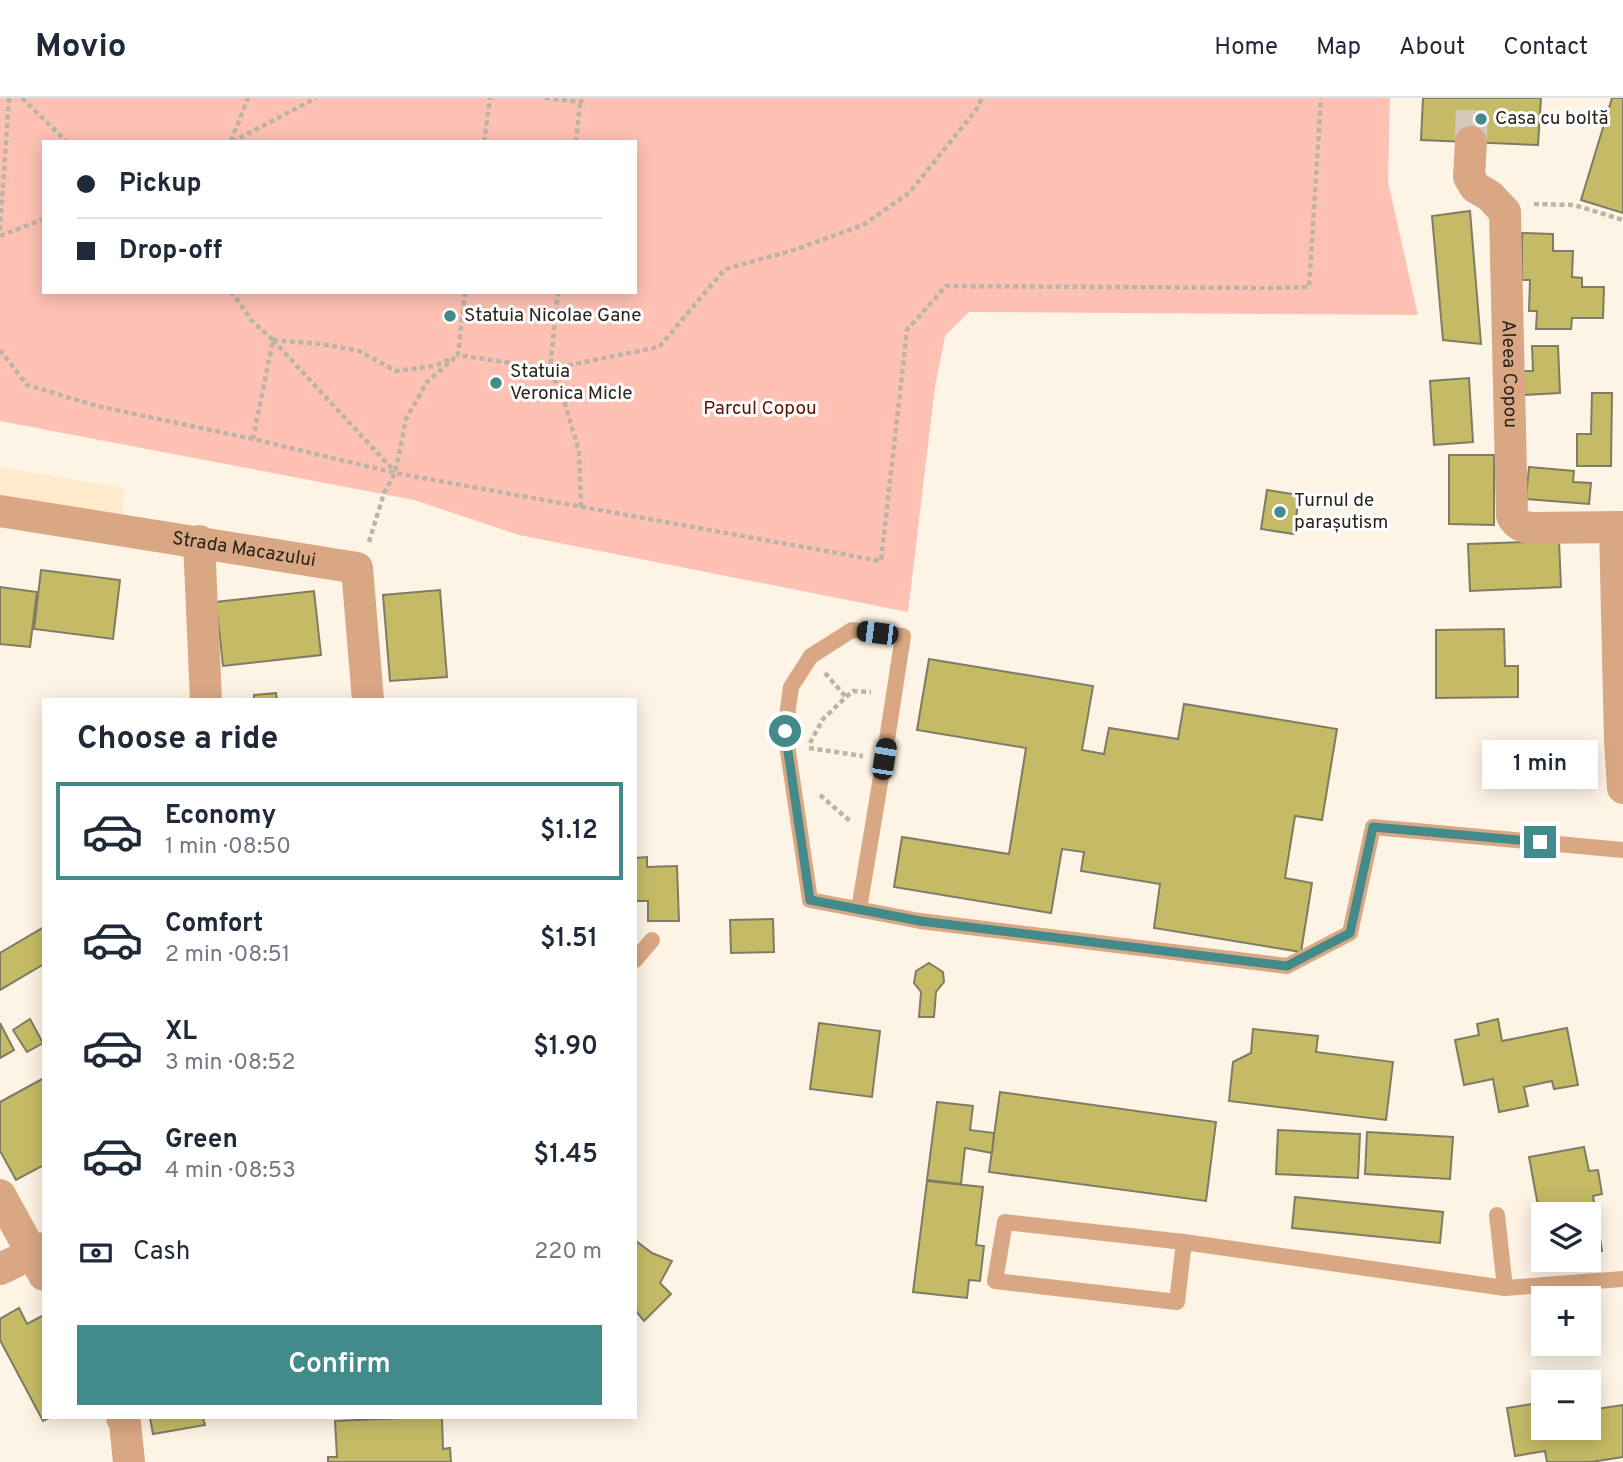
<!DOCTYPE html>
<html lang="en">
<head>
<meta charset="utf-8">
<style>
  body { margin:0; font-family:Overpass,sans-serif; background:#f6f6f7; color:#1f2937; height:100vh; display:flex; flex-direction:column; font-size:26px; white-space:nowrap }
  * { box-sizing:border-box; margin:0 }
  p { font-size:23px; color:#747a83 }
  .icon { flex:none; width:38px; height:38px; fill:none; stroke:currentColor; stroke-width:2; stroke-linecap:round; stroke-linejoin:round }
  .map { position:relative; flex:1; overflow:hidden }
  .sheet { position:absolute; left:42px; top:600px; width:595px; height:721px; display:flex; flex-direction:column; background:#fff; border-radius:0px; box-shadow:0 4px 18px #0003 }
  .sheet>* { flex:none }
  .banner { position:absolute; left:42px; top:42px; width:595px; height:154px; border-radius:0px; box-shadow:0 4px 18px #0003; display:grid; align-content:center; height:154px; padding:0 35px; background:#fff }
  .controls { position:absolute; left:1531px; top:1104px; display:grid; gap:14px }
  .controls a { display:grid; place-items:center; width:70px; height:70px; border-radius:0px; background:#fff; box-shadow:0 4px 18px #0003; font-size:35px }
  .end { position:absolute; width:32px; height:32px; margin:-16px; border:9px solid #438b8b; background:#fff; box-shadow:0 0 0 4px #fff }
  .from { border-radius:50% }
  .bubble { position:absolute; height:49px; border-radius:0px; background:#fff; box-shadow:0 4px 18px #0003; font-size:23px; font-weight:600; line-height:49px; text-align:center }
  .car { position:absolute; width:21px; height:42px; margin:-21px -10px; border-radius:9px; box-shadow:0 0 5px 2px #0007; background:linear-gradient(#222 24%,#8ab4d8 0 40%,#222 0 76%,#8ab4d8 0 86%,#222 0) }
  .banner b { display:flex; align-items:center; gap:24px; height:66px; font-size:26px }
  .banner b+b { border-top:2px solid #e0e1e3 }
  .banner i { width:18px; height:18px; background:#1f2937 }
  ul { padding:0; list-style:none }
  li { display:flex; align-items:center; gap:21px; height:98px; margin:0 14px 10px; padding:0 21px; border:4px solid transparent; border-radius:0px }
  li div { flex:1 }
  li b { display:block; font-size:26px }
  li em { font-style:normal; font-weight:600 }
  li.on { border-color:#438b8b }
  li>.icon { width:63px; height:63px; stroke-width:1.5 }
  h2 { padding:0 35px; font-size:32px; line-height:84px }
  .pay { display:flex; align-items:center; gap:18px; height:77px; padding:0 35px; font-size:26px }
  .pay p { margin-inline-start:auto }
  .cta { display:flex; gap:14px; margin-top:auto; padding:14px 35px }
  .cta a { flex:1; height:80px; border-radius:0px; background:#438b8b; color:#fff; font-size:28px; font-weight:600; line-height:80px; text-align:center }
  header { display:flex; align-items:center; gap:42px; box-sizing:border-box; height:98px; padding:0 35px; background:#fff; border-bottom:2px solid #e0e1e3 }
  header strong { font-size:33px }
  nav { display:flex; gap:38px; margin-inline-start:auto; font-size:24px }
  .map>svg:first-child { display:block }
</style>
</head>
<body>
<header>
<strong>Movio</strong>
<nav><a>Home</a><a>Map</a><a>About</a><a>Contact</a></nav>
</header>
<div class="map">
<svg width="1623" height="1364" viewBox="0 0 1623 1364">
  <rect width="100%" height="100%" fill="#fef4e5"/>
  <!-- built -->
  <polygon fill="#ffebcb" points="0,369 124,390 122,426 0,407"/>
  <!-- green -->
  <path fill="#fec1b3" fill-rule="evenodd" d="M 0,0 L 1390,0 L 1388,84 L 1418,217 L 969,214 L 945,238 L 935,289 L 908,514 L 519,437 L 414,402 L 0,323 ZM 44,44 L 635,44 L 635,194 L 44,194 Z"/>
  <!-- building -->
  <g fill="#c5bb66" stroke="#7e7c63" stroke-width="2">
    <polygon points="1423,0 1541,0 1538,47 1421,42"/>
    <polygon points="1612,0 1623,0 1623,115 1581,102"/>
    <polygon points="1470,113 1481,246 1443,242 1432,118"/>
    <polygon points="1522,135 1553,136 1553,153 1573,153 1572,179 1582,180 1582,189 1604,189 1603,220 1572,220 1571,231 1536,231 1537,213 1529,213 1530,182 1522,182"/>
    <polygon points="1532,248 1558,248 1560,295 1523,297 1523,273 1533,273"/>
    <polygon points="1469,280 1473,344 1434,347 1430,283"/>
    <polygon points="1592,295 1612,295 1611,368 1577,368 1577,336 1591,336"/>
    <polygon points="1449,357 1494,357 1494,427 1449,426"/>
    <polygon points="1529,369 1574,373 1573,384 1591,385 1589,406 1526,401"/>
    <polygon points="1267,392 1299,397 1294,436 1261,431"/>
    <polygon points="1559,443 1561,489 1470,493 1468,446"/>
    <polygon points="41,472 120,482 113,541 34,531"/>
    <polygon points="0,489 37,494 30,549 0,546"/>
    <polygon points="440,492 447,579 390,583 383,497"/>
    <polygon points="314,493 321,557 223,568 216,504"/>
    <polygon points="1504,531 1505,568 1518,568 1518,599 1436,600 1436,532"/>
    <polygon points="929,561 1093,588 1082,652 1104,656 1109,630 1178,641 1184,606 1337,631 1322,722 1295,718 1285,780 1312,785 1301,854 1154,830 1160,786 1081,773 1084,754 1062,751 1051,815 894,789 902,739 1009,756 1026,650 917,632"/>
    <polygon points="276,595 277,602 254,602 254,597"/>
    <polygon points="647,759 647,769 677,768 679,823 648,823 648,803 635,803 635,760"/>
    <polygon points="773,821 774,854 731,855 730,822"/>
    <polygon points="44,829 44,866 0,892 0,855"/>
    <polygon points="929,865 943,874 944,884 936,894 934,919 919,919 921,894 914,885 916,873"/>
    <polygon points="30,921 43,945 27,954 13,932"/>
    <polygon points="1498,921 1502,943 1567,930 1578,987 1554,991 1552,983 1524,989 1528,1008 1499,1014 1493,981 1464,987 1455,942 1479,937 1477,926"/>
    <polygon points="0,925 14,952 0,960"/>
    <polygon points="819,925 880,933 872,999 810,991"/>
    <polygon points="1253,931 1318,938 1316,954 1393,964 1386,1022 1229,1003 1233,964 1251,955"/>
    <polygon points="44,980 44,1067 16,1082 0,1053 0,1004"/>
    <polygon points="1000,994 1216,1024 1206,1103 989,1074"/>
    <polygon points="937,1004 973,1008 970,1032 994,1035 992,1055 965,1050 961,1086 927,1082"/>
    <polygon points="1278,1032 1360,1036 1358,1080 1276,1076"/>
    <polygon points="1367,1034 1453,1039 1450,1081 1365,1076"/>
    <polygon points="1584,1049 1589,1073 1598,1072 1602,1096 1593,1098 1602,1153 1589,1155 1589,1116 1544,1116 1544,1140 1529,1059"/>
    <polygon points="927,1083 983,1089 976,1147 984,1148 980,1183 969,1182 967,1200 913,1194"/>
    <polygon points="1295,1099 1443,1114 1440,1145 1292,1130"/>
    <polygon points="636,1143 652,1155 672,1163 660,1185 671,1196 644,1223 635,1212"/>
    <polygon points="19,1210 27,1226 44,1217 44,1320 49,1320 43,1323 0,1242 0,1221"/>
    <polygon points="1544,1304 1544,1330 1589,1330 1589,1312 1623,1307 1623,1359 1591,1364 1547,1364 1545,1353 1515,1358 1507,1310"/>
    <polygon points="150,1320 203,1320 205,1327 153,1336"/>
    <polygon points="402,1320 442,1320 443,1351 450,1350 451,1364 328,1364 328,1359 337,1359 335,1323"/>
  </g>
  <g fill="none" stroke-linecap="round" stroke-linejoin="round">
    <!-- street-tunnel -->
    <polyline stroke="#d3cabc" stroke-width="32" stroke-dasharray="32 16" stroke-linecap="butt" points="1471,44 1472,0"/>
    <!-- path -->
    <g stroke="#bdb4a7" stroke-width="4.5" stroke-dasharray="5 3.5" stroke-linecap="butt">
      <polyline points="22,0 67,44"/>
      <polyline points="545,0 580,4 585,0"/>
      <polyline points="231,43 248,0"/>
      <polyline points="232,44 316,0"/>
      <polyline points="484,44 490,0"/>
      <polyline points="576,44 580,4"/>
      <polyline points="1534,106 1574,107 1623,122"/>
      <polyline points="0,132 9,0"/>
      <polyline points="0,138 44,121"/>
      <polyline points="230,194 234,197 251,222 273,242 253,341"/>
      <polyline points="465,194 458,257 550,271 558,194"/>
      <polyline points="273,242 322,246 359,253 396,273 434,268 453,260"/>
      <polyline points="273,242 395,374"/>
      <polyline points="0,252 27,287 97,308 253,341 395,375 881,463 907,232 946,188 1268,190 1309,189 1321,0"/>
      <polyline points="581,409 579,353 565,306 550,271 659,249 725,171 791,153 863,127 909,95 980,7 981,0"/>
      <polyline points="369,444 384,395 395,375 406,321 427,284 458,257"/>
      <polyline points="825,575 846,599"/>
      <polyline points="810,645 823,621 846,599 853,593 871,594"/>
      <polyline points="809,650 863,658"/>
      <polyline points="820,697 850,723"/>
    </g>
    <!-- lane -->
    <g stroke="#d9a784" stroke-width="16">
      <polyline points="859,811 884,661 903,538 852,532 811,558 791,589 785,633 810,802 920,823 1287,868 1350,835 1373,729 1623,752"/>
      <polyline points="635,862 652,842"/>
      <polyline points="1497,1117 1505,1190"/>
      <polyline points="1184,1144 1177,1204 995,1183 1005,1124 1184,1144 1505,1190 1623,1181"/>
    </g>
    <!-- street -->
    <g stroke="#d9a784" stroke-width="32">
      <path id="s1" d="M 1471,44 L 1469,79 L 1475,89 L 1490,98 L 1505,114 L 1512,418 C 1517,427 1522,429 1532,430 L 1623,429"/>
      <path id="s2" d="M 0,413 L 357,470 L 368,602"/>
      <polyline points="1615,430 1620,642 1623,690"/>
      <polyline points="199,443 206,602"/>
      <polyline points="0,1097 44,1177"/>
      <polyline points="0,1171 44,1150"/>
      <polyline points="122,1320 125,1325 129,1364"/>
    </g>
  </g>
  <g fill="none" stroke-linecap="round" stroke-linejoin="round">
    <!-- route -->
    <polyline stroke="#438b8b" stroke-width="9" points="785,633 810,802 920,823 1287,868 1350,835 1373,729 1540,744"/>
  </g>
  <!-- markers -->
  <g fill="#438b8b" stroke="#fff" stroke-width="2.5">
    <circle cx="1481" cy="21" r="7"/>
    <circle cx="450" cy="218" r="7"/>
    <circle cx="496" cy="285" r="7"/>
    <circle cx="1280" cy="414" r="7"/>
  </g>
  <g text-anchor="middle" dominant-baseline="central" stroke-width="6" stroke-linejoin="round" paint-order="stroke">
    <!-- poi labels -->
    <g font-size="19" fill="#29231a" stroke="#fff" text-anchor="start">
      <text x="1495" y="21">Casa cu boltă</text>
      <text x="464" y="218">Statuia Nicolae Gane</text>
      <text x="510" y="274">Statuia<tspan x="510" dy="22">Veronica Micle</tspan></text>
      <text x="1294" y="403">Turnul de<tspan x="1294" dy="22">parașutism</tspan></text>
    </g>
    <!-- street labels -->
    <g font-size="19" fill="#29231a" stroke="#fff">
      <text stroke="none"><textPath href="#s1" startOffset="248">Aleea Copou</textPath></text>
      <text stroke="none"><textPath href="#s2" startOffset="247">Strada Macazului</textPath></text>
    </g>
    <!-- park labels -->
    <g font-size="19" fill="#5d1103" stroke="#fff">
      <text x="760" y="311">Parcul Copou</text>
    </g>
  </g>
</svg>
<div class="controls">
<a><svg class="icon" aria-label="layers" viewBox="0 0 24 24"><path d="M12 4l9 5-9 5-9-5zM3 14l9 5 9-5"/></svg></a>
<a>+</a>
<a>−</a>
</div>
<i class="end from" style="left:785px;top:633px"></i>
<i class="end" style="left:1540px;top:744px"></i>
<div class="bubble" style="left:1482px;top:642px;width:116px">1 min</div>
<i class="car" style="left:877px;top:535px;rotate:277deg"></i>
<i class="car" style="left:884px;top:661px;rotate:9deg"></i>
<div class="banner">
<b><i class="from"></i>Pickup</b>
<b><i></i>Drop-off</b>
</div>
<section class="sheet">
<h2>Choose a ride</h2>
<ul>
<li class="on"><svg class="icon" aria-label="car" viewBox="0 0 24 24"><path d="M5 17H2v-5l4-1 3-4h7l3 4 3 1v5h-3M9 17h6M6 11h13"/><circle cx="7" cy="17" r="2"/><circle cx="17" cy="17" r="2"/></svg><div><b>Economy</b><p>1 min · 08:50</p></div><em>$1.12</em></li>
<li><svg class="icon" aria-label="car" viewBox="0 0 24 24"><path d="M5 17H2v-5l4-1 3-4h7l3 4 3 1v5h-3M9 17h6M6 11h13"/><circle cx="7" cy="17" r="2"/><circle cx="17" cy="17" r="2"/></svg><div><b>Comfort</b><p>2 min · 08:51</p></div><em>$1.51</em></li>
<li><svg class="icon" aria-label="car" viewBox="0 0 24 24"><path d="M5 17H2v-5l4-1 3-4h7l3 4 3 1v5h-3M9 17h6M6 11h13"/><circle cx="7" cy="17" r="2"/><circle cx="17" cy="17" r="2"/></svg><div><b>XL</b><p>3 min · 08:52</p></div><em>$1.90</em></li>
<li><svg class="icon" aria-label="car" viewBox="0 0 24 24"><path d="M5 17H2v-5l4-1 3-4h7l3 4 3 1v5h-3M9 17h6M6 11h13"/><circle cx="7" cy="17" r="2"/><circle cx="17" cy="17" r="2"/></svg><div><b>Green</b><p>4 min · 08:53</p></div><em>$1.45</em></li>
</ul>
<div class="pay"><svg class="icon" aria-label="cash" viewBox="0 0 24 24"><path d="M3 7h18v10H3z"/><circle cx="12" cy="12" r="2"/></svg>Cash<p>220 m</p></div>
<div class="cta"><a>Confirm</a></div>
</section>
</div>
</body>
</html>
